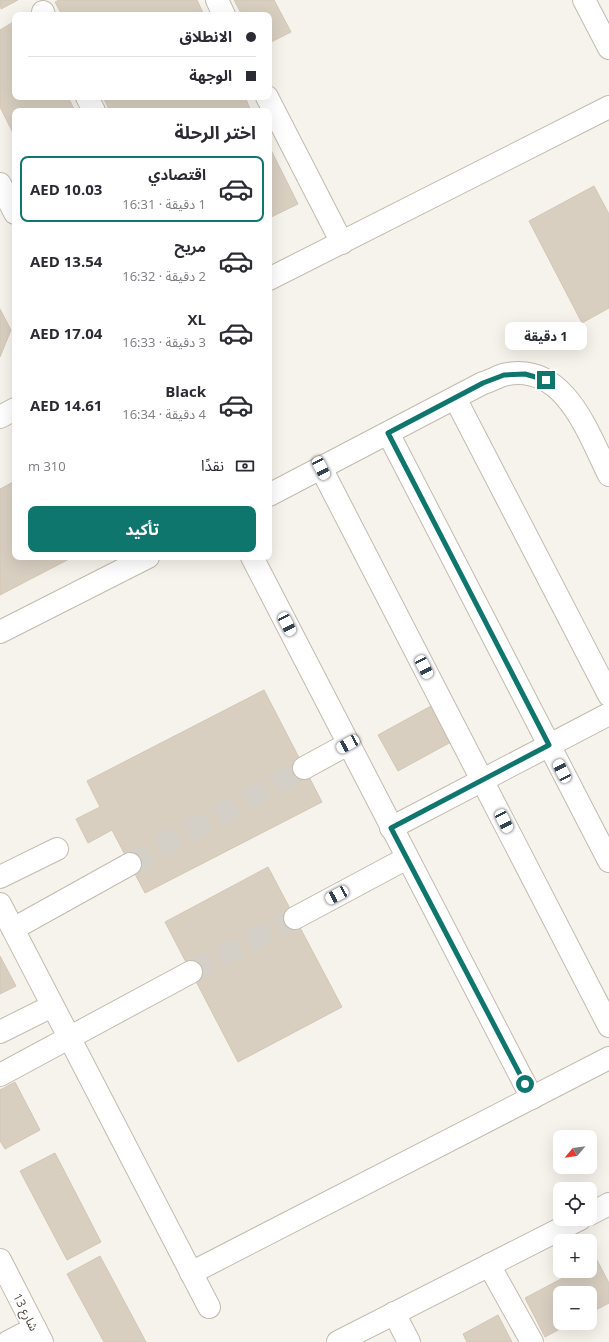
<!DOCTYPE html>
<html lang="ar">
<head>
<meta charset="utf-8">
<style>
  body { margin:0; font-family:"Open Sans","Noto Sans Arabic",sans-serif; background:#f7f7f7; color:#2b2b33; direction:rtl; height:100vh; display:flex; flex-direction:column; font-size:15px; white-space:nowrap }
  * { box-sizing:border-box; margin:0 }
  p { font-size:13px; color:#7c7c81 }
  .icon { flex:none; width:22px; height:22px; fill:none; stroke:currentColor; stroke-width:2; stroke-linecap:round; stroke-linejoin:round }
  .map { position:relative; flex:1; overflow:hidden; direction:ltr }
  .side { position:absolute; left:12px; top:108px; width:260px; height:452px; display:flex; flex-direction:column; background:#fff; border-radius:8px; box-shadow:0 4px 16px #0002; direction:rtl }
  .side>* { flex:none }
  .banner { position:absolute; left:12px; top:12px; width:260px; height:88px; border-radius:8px; box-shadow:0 4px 16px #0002; direction:rtl; display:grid; align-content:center; height:88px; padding:0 16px; background:#fff }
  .needle { width:26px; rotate:241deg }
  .buttons { position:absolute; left:553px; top:1130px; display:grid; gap:8px }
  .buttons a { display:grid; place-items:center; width:44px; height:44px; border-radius:8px; background:#fff; box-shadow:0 4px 16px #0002; font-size:20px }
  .end { position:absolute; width:18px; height:18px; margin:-9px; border:5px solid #0f766e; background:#fff; box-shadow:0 0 0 2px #fff }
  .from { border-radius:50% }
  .bubble { position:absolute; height:28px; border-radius:8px; background:#fff; box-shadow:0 4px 16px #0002; font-size:13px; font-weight:700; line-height:28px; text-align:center; direction:rtl }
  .car { position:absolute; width:12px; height:24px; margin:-12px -6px; border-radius:5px; box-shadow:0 0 3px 1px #0007; background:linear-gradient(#fff 24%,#345 0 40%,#fff 0 76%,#345 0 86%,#fff 0) }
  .banner b { display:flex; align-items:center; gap:14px; height:38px; font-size:15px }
  .banner b+b { border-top:1px solid #e1e1e2 }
  .banner i { width:10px; height:10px; background:#2b2b33 }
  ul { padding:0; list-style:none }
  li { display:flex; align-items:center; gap:12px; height:66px; margin:0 8px 6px; padding:0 8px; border:2px solid transparent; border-radius:8px }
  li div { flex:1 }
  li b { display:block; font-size:15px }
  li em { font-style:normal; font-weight:700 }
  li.active { border-color:#0f766e }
  li>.icon { width:36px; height:36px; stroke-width:1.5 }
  h2 { padding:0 16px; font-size:18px; line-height:48px }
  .pay { display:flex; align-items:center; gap:10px; height:44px; padding:0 16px; font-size:15px }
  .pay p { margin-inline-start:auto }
  .cta { display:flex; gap:8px; margin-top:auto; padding:8px 16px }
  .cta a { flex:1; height:46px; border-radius:8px; background:#0f766e; color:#fff; font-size:16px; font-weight:700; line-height:46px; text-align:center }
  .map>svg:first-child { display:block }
</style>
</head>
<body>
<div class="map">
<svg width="609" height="1342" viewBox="0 0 609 1342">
  <rect width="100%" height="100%" fill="#f6f3ec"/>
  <!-- building -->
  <g fill="#d8cfc1" stroke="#d3c7b4">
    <polygon points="0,0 18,0 1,9"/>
    <polygon points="59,0 197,0 204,15 62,15 55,2"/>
    <polygon points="234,0 274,0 291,32 269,43 269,15 242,15"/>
    <polygon points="15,21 15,97 68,97 75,111 15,111 15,137 0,107 0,30"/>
    <polygon points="103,97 245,97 251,111 110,111"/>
    <polygon points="269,146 298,204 269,218"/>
    <polygon points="594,186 609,214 609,308 582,323 529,221"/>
    <polygon points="0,309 11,330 0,357"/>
    <polygon points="15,481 15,557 73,557 0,595 0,489"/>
    <polygon points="264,690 322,802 145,893 112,830 88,843 76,819 100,807 87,781"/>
    <polygon points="431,706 451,742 398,771 378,735"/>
    <polygon points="268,867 342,1007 238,1062 165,922"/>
    <polygon points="0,956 16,986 0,994"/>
    <polygon points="15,1082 40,1130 5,1149 0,1141 0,1090"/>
    <polygon points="55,1153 101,1242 67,1260 20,1171"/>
    <polygon points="100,1256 146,1342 104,1342 67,1274"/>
    <polygon points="597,1260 609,1283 609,1303 590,1313 590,1293 560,1293 560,1323 571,1323 545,1337 525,1298 576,1271 590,1271 590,1264"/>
    <polygon points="498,1315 512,1342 467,1342 463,1334"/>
  </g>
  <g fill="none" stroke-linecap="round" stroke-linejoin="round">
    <!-- minor-tunnel -->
    <g stroke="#d4d0c8" stroke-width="22" stroke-dasharray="22 11" stroke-linecap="butt">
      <polyline points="130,864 304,768"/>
      <polyline points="191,972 295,918"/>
    </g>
    <!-- minor casing -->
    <g stroke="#c2bbae" stroke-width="24">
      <g id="minor">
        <polyline points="217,0 224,15"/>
        <polyline points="584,0 609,48"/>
        <polyline points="43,12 44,15"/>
        <polyline points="87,97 94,111"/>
        <polyline points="267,97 342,243"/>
        <polyline points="0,184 15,213"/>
        <polyline points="269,279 609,107"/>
        <polyline points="455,398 609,695"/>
        <polyline points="0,417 15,409"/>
        <polyline points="388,433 609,861"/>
        <polyline points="321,468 609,1026"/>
        <path d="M 269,495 L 483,383 C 490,381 497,377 503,375 C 564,360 588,433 609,475"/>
        <polyline points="252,557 532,1098"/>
        <polyline points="0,632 148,557"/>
        <polyline points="304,768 348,744"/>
        <polyline points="391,828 609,714"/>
        <polyline points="0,877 57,849"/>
        <polyline points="0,904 209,1307"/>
        <polyline points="295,918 407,858"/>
        <polyline points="13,929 130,864"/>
        <polyline points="0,1032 52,1006"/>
        <polyline points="0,1075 191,972"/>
        <polyline points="590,1214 609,1204"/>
        <polyline points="0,1260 42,1342"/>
        <polyline points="489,1265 532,1342"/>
        <polyline points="191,1273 609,1058"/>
        <polyline points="394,1313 409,1342"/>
        <polyline points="8,1342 35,1328"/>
        <polyline points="338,1342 580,1219"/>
      </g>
    </g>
    <!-- minor -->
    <use href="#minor" stroke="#fff" stroke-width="22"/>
  </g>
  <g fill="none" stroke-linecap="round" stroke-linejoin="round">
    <!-- route -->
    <polyline stroke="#0f766e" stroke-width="5" points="525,1084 391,828 549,745 388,433 483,383 504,375 525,374 546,380"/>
  </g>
  <g text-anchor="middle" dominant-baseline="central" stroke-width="3.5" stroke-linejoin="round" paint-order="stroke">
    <!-- street labels -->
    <g font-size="12" fill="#4b4439" stroke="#fff">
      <text transform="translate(26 1312) rotate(63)">شارع 13</text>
    </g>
  </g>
</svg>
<div class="buttons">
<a><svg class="needle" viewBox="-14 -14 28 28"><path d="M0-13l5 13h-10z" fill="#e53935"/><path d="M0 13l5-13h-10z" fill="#7c7c81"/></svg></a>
<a><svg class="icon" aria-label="locate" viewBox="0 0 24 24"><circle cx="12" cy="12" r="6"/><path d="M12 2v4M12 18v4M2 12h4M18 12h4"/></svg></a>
<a>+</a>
<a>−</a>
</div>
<i class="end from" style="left:525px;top:1084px"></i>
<i class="end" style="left:546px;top:380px"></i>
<div class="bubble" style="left:505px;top:322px;width:82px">1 دقيقة</div>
<i class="car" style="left:321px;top:468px;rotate:153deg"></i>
<i class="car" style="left:287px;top:624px;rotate:153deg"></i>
<i class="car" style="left:424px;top:667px;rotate:153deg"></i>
<i class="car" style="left:348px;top:744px;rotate:241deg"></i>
<i class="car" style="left:562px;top:771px;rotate:333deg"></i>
<i class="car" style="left:504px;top:821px;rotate:153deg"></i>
<i class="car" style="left:337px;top:895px;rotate:242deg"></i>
<div class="banner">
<b><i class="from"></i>الانطلاق</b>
<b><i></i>الوجهة</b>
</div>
<section class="side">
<h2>اختر الرحلة</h2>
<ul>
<li class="active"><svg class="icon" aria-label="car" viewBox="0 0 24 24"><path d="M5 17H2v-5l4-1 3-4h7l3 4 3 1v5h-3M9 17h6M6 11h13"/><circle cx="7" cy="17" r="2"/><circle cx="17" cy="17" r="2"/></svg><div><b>اقتصادي</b><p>1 دقيقة · 16:31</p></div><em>AED 10.03</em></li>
<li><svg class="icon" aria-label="car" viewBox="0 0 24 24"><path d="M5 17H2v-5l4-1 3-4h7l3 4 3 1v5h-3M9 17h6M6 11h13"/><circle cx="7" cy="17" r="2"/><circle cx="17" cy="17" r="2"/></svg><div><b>مريح</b><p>2 دقيقة · 16:32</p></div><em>AED 13.54</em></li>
<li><svg class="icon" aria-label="car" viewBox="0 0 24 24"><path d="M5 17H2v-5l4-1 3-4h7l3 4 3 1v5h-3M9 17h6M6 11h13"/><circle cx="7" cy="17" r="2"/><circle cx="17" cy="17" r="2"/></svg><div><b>XL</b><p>3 دقيقة · 16:33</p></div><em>AED 17.04</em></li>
<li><svg class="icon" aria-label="car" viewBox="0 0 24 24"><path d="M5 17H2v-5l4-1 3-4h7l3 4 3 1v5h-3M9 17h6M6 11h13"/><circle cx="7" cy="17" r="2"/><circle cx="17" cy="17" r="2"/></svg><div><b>Black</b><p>4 دقيقة · 16:34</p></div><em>AED 14.61</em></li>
</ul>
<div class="pay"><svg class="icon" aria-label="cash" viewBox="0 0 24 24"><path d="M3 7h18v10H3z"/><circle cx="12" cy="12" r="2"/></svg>نقدًا<p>310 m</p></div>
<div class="cta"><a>تأكيد</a></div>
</section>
</div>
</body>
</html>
